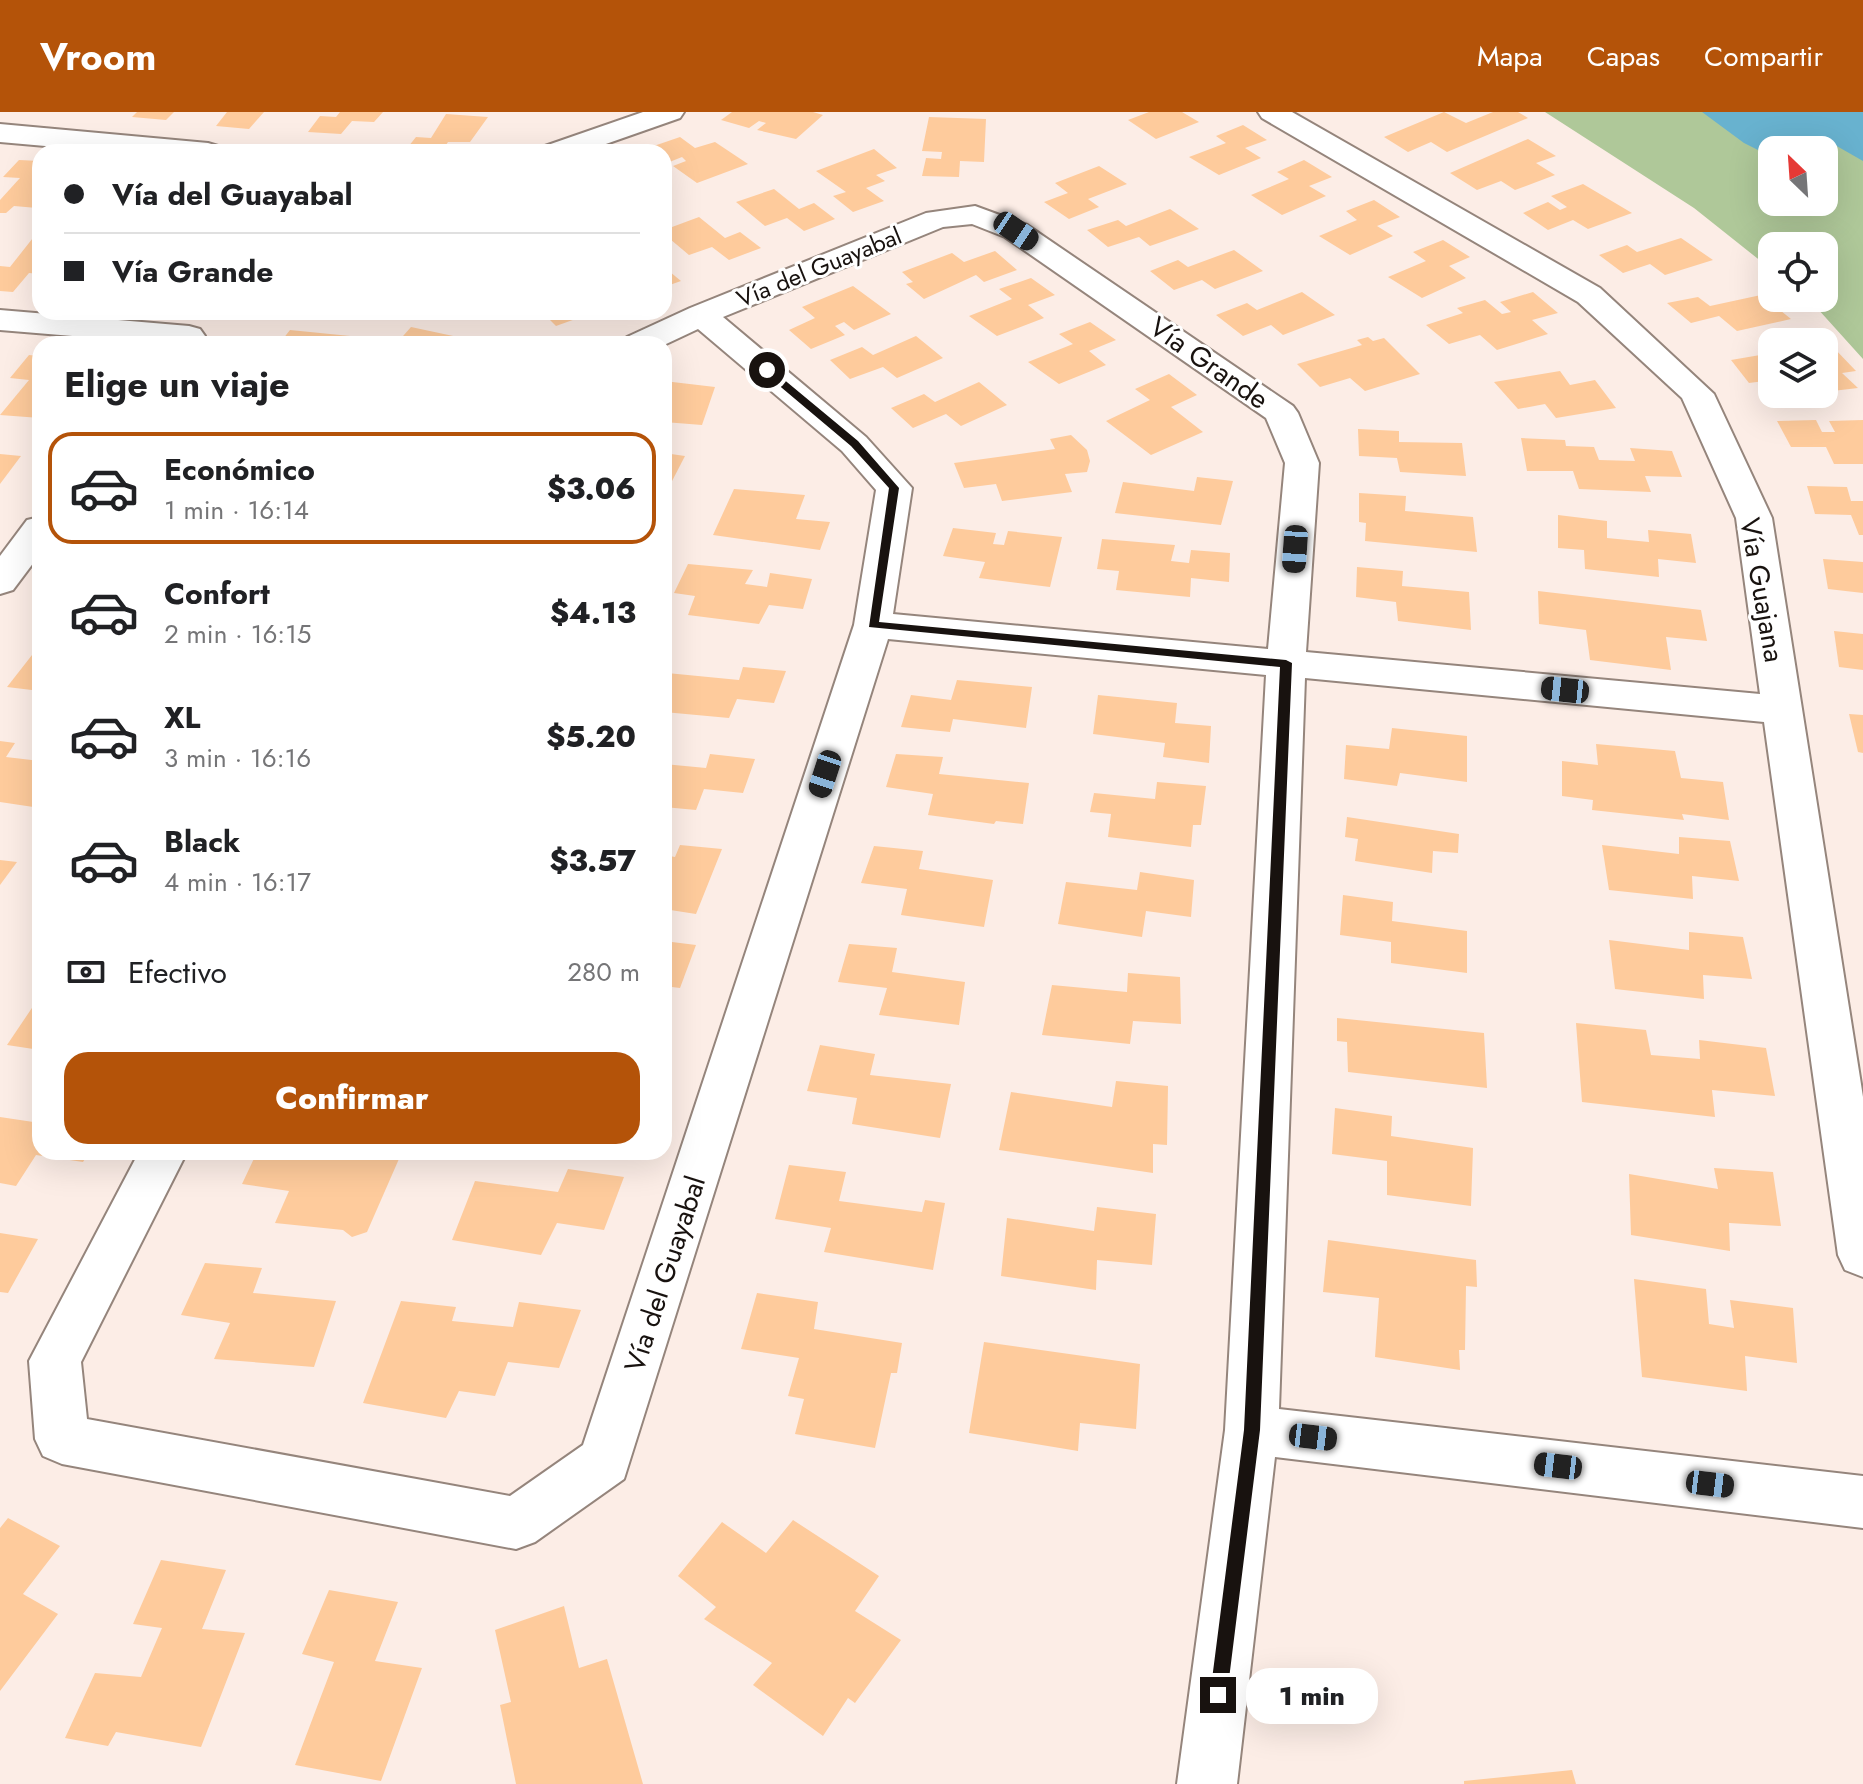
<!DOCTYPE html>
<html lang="es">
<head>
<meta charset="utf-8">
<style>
  body { margin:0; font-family:Jost,sans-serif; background:#f6f6f6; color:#202124; height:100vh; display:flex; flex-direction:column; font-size:30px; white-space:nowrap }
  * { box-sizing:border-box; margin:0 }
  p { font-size:26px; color:#757577 }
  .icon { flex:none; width:44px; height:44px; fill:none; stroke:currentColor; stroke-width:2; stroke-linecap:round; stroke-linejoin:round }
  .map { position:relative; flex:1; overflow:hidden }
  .panel { position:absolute; left:32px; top:224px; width:640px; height:824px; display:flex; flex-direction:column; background:#fff; border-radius:24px; box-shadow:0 8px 32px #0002 }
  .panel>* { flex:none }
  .guide { position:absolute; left:32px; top:32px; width:640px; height:176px; border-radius:24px; box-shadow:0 8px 32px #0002; display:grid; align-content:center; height:176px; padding:0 32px; background:#fff }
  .needle { width:52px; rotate:335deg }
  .controls { position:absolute; left:1758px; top:24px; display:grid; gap:16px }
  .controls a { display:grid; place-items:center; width:80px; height:80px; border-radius:16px; background:#fff; box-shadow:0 8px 32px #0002; font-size:40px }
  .end { position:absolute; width:36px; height:36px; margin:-18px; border:10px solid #18120f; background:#fff; box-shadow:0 0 0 4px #fff }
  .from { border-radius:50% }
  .bubble { position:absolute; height:56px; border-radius:24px; background:#fff; box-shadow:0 8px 32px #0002; font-size:26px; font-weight:800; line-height:56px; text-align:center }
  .car { position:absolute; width:24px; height:48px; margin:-24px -12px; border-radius:10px; box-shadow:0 0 6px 2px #0007; background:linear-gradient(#222 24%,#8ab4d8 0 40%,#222 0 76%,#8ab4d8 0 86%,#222 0) }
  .guide b { display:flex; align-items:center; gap:28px; height:76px; font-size:30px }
  .guide b+b { border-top:2px solid #e0e0e0 }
  .guide i { width:20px; height:20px; background:#202124 }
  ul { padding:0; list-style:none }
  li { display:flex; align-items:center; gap:24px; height:112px; margin:0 16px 12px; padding:0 16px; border:4px solid transparent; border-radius:24px }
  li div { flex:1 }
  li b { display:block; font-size:30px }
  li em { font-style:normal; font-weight:800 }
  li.current { border-color:#b45309 }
  li>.icon { width:72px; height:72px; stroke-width:1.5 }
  h2 { padding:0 32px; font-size:36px; line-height:96px }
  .pay { display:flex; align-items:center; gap:20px; height:88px; padding:0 32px; font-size:30px }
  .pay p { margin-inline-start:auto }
  .button { display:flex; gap:16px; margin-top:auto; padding:16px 32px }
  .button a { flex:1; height:92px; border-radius:24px; background:#b45309; color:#fff; font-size:32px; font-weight:800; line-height:92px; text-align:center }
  header { display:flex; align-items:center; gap:48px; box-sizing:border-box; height:112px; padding:0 40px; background:#b45309; color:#fff }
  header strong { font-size:38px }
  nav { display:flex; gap:44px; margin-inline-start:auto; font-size:28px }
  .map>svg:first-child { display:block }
</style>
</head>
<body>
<header>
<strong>Vroom</strong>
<nav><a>Mapa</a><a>Capas</a><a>Compartir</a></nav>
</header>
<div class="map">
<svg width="1863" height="1672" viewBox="0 0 1863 1672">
  <rect width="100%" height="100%" fill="#fcede6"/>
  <!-- green -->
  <path fill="#afc899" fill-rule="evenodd" d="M 1545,0 L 1863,0 L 1863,247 L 1808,186 L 1824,186 L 1824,134 L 1772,134 L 1772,158 L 1694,96 ZM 1772,38 L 1824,38 L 1824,90 L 1772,90 Z"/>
  <!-- water -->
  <polygon fill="#68b2cf" points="1702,0 1863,0 1863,49 1835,33 1811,38 1772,38 1772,45 1744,31"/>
  <!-- building -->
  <g fill="#fecb9c">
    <polygon points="137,0 174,0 166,8 132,5"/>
    <polygon points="227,0 264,0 249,17 216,14"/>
    <polygon points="340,0 383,0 374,10 352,9 341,22 308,20 320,4 336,5"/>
    <polygon points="732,0 813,0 823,3 796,27 757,18 766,11 759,9 749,16 721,8"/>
    <polygon points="1149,0 1182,0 1199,10 1156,27 1128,8"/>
    <polygon points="1444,0 1466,11 1493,0 1518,0 1528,6 1447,40 1431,30 1408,40 1384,25"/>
    <polygon points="446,2 488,5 470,30 448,30 441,40 404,40 416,25 431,26"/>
    <polygon points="929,5 986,7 984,50 960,49 959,65 922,64 926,46 941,47 942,40 922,39"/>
    <polygon points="1243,13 1267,28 1245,36 1261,46 1219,63 1189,45 1226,31 1216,24"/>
    <polygon points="680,25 695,36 715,30 748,52 697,71 673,54 686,49 682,45 667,51 664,40 653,40 648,36"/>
    <polygon points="1528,27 1556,44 1536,51 1555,63 1515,78 1501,69 1477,78 1450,61"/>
    <polygon points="874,37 897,56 876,63 885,69 866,76 884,89 853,100 833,84 846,80 816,59"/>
    <polygon points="19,48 40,49 40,93 37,96 14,94 6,101 0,101 0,88 20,66 3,65"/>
    <polygon points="1304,48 1332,65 1309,74 1326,84 1282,103 1251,83 1289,67 1277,60"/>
    <polygon points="1099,54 1127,72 1088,87 1099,95 1069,107 1044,90 1068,81 1055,71"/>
    <polygon points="1583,72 1632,101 1588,117 1573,108 1548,118 1523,101 1548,90 1560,98 1567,95 1551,84"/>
    <polygon points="774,77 799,97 814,91 835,107 804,119 787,106 765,114 736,90"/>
    <polygon points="1374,88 1400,105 1377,114 1393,124 1350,143 1319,124 1357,108 1346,99"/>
    <polygon points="1170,97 1199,117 1150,134 1139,125 1108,135 1087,118 1118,108 1126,114"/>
    <polygon points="699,105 725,126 740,120 761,136 729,148 712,135 689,143 664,122 664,118"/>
    <polygon points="40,117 40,162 29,161 13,180 0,179 0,154 10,155"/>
    <polygon points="1681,126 1713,148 1665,163 1650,152 1623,161 1599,143 1627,133 1637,140"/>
    <polygon points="1443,128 1470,145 1449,154 1466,166 1422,186 1388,165 1426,149 1413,140"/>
    <polygon points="1234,138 1263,159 1215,177 1202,168 1174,178 1150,159 1178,148 1188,155"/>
    <polygon points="995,139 1017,158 984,170 976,163 924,187 906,172 913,170 902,160 952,141 964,150"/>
    <polygon points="664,155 681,169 664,175"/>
    <polygon points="1031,166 1055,183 1028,193 1044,206 997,224 969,204 1012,187 999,177"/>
    <polygon points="853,174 891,202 854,218 844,210 835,214 845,223 811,237 789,218 815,206 802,195"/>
    <polygon points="1302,180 1335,203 1283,223 1271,213 1243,224 1216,203 1247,191 1257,198"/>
    <polygon points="1533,180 1558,201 1532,208 1548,222 1497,238 1480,223 1449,232 1426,213 1463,201 1457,196 1485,188 1502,202 1511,200 1500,190"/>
    <polygon points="1761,183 1791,207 1737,219 1719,204 1691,211 1667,191 1698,185 1710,194"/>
    <polygon points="542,200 595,200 556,214"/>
    <polygon points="1090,210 1116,228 1089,239 1106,253 1059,272 1028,250 1073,232 1059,222"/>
    <polygon points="411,215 486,231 486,232 396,232"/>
    <polygon points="290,218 350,224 344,232 279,232"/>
    <polygon points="916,224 943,246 897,266 883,255 850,267 830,248 862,235 873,243"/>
    <polygon points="1368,225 1373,229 1384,226 1420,262 1365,279 1350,266 1320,275 1297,252 1362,233 1357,228"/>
    <polygon points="1824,234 1832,234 1856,259 1842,261 1858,276 1824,280"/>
    <polygon points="1766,242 1772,249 1772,268 1749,271 1731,248"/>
    <polygon points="29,243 40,244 40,306 0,303 29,268 10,266"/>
    <polygon points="1560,259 1570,273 1595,268 1616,296 1556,306 1545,292 1518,297 1494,270"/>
    <polygon points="1169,262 1197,283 1171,295 1203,320 1151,343 1106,309 1150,288 1135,277"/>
    <polygon points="664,269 715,275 702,313 664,310"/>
    <polygon points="979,270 1007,293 961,314 946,302 913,316 891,296 924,282 935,290"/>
    <polygon points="1816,308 1822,320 1835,320 1829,309 1863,308 1863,352 1834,352 1826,335 1791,335 1777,309"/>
    <polygon points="1358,317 1399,319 1399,330 1462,331 1466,364 1400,360 1397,346 1359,344"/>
    <polygon points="1071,323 1087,338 1090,349 1087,360 1065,362 1072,380 1002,389 996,372 964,376 954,351 1055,337 1050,327"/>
    <polygon points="1521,326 1565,328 1566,334 1594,335 1599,348 1635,349 1630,336 1672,339 1682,365 1645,364 1651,380 1579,377 1573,359 1527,359"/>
    <polygon points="664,341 685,344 670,373 664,373"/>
    <polygon points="0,342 21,344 0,372"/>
    <polygon points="1197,365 1233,369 1221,413 1115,401 1123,370 1194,379"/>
    <polygon points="1807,374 1847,375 1851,389 1863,389 1863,423 1859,423 1851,403 1815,402"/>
    <polygon points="734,377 805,383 796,407 830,410 820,438 713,423"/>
    <polygon points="1359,381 1406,384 1405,399 1473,405 1477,440 1365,429 1366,411 1359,410"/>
    <polygon points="1558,403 1607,409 1607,426 1649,430 1648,418 1691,422 1696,451 1658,447 1659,465 1585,457 1584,438 1558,436"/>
    <polygon points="953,416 996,421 993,432 1004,433 1008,419 1062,425 1050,475 979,466 985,450 943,444"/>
    <polygon points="1102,427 1175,433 1171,449 1189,451 1191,438 1230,441 1229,470 1191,466 1190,485 1116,478 1119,459 1097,457"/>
    <polygon points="1823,447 1863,450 1863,481 1828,477"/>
    <polygon points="688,452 753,458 745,472 767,475 770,461 812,467 803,497 769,493 759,512 688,503 695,484 674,481"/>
    <polygon points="1357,455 1403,459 1402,474 1469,480 1471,518 1398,509 1396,490 1356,485"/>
    <polygon points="1538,479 1701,498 1707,529 1666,525 1671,558 1590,548 1586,518 1539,512"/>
    <polygon points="1834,519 1863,522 1863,558 1839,555"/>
    <polygon points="32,543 40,544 40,579 7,575"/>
    <polygon points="743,555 786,559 774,591 737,587 729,606 664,600 664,571 667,561 739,568"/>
    <polygon points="957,568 1032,575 1026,616 953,607 950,620 901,615 911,583 951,588"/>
    <polygon points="1098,583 1177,591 1175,611 1211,614 1209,651 1163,645 1165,631 1093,622"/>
    <polygon points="1849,602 1863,603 1863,641 1858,640"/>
    <polygon points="1392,616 1467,624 1467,670 1400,661 1397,674 1344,667 1346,633 1389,637"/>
    <polygon points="0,629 15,631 6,645 40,649 40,696 0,690"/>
    <polygon points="1596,632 1675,639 1681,666 1723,670 1729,708 1682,702 1684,708 1592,698 1593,688 1562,684 1562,649 1598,653"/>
    <polygon points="710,642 755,647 743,681 704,677 696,698 664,695 664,652 706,656"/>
    <polygon points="896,642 943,645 939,662 1029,671 1023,712 996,709 994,712 928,703 933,682 886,675"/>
    <polygon points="1157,670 1206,674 1201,713 1193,713 1191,735 1108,725 1111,702 1090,700 1094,681 1155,687"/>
    <polygon points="1347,705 1459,722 1458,741 1433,739 1432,761 1355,749 1358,727 1345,725"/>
    <polygon points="1679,725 1730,729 1739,769 1692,764 1693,787 1609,778 1602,733 1679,742"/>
    <polygon points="680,733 722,737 696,802 664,797 664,743 675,745"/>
    <polygon points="874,734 923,739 919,757 993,768 984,815 901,803 907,777 861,771"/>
    <polygon points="0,748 17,750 0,773"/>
    <polygon points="1140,760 1194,768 1191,805 1146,799 1142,825 1058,812 1066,770 1137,778"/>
    <polygon points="1343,783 1393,790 1392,809 1467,819 1467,861 1391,851 1391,830 1340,823"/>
    <polygon points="1689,820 1743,825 1752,867 1703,863 1704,887 1615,877 1609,828 1689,838"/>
    <polygon points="664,829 696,833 680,876 664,874"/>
    <polygon points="849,832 897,836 892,860 965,870 959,913 879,903 887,876 838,870"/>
    <polygon points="1128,861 1180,865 1181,912 1133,909 1130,932 1042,923 1052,873 1127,880"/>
    <polygon points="40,870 40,938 7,933 40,884 32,882"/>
    <polygon points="1337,906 1484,921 1487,976 1348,960 1347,930 1337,929"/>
    <polygon points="1576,911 1646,918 1651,943 1700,947 1699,928 1766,936 1775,984 1712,978 1715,1005 1582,990"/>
    <polygon points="820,933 875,942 870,963 951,972 940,1026 852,1012 857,986 807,979"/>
    <polygon points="1116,969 1168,974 1167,1033 1153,1032 1153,1061 999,1038 1011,980 1112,995"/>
    <polygon points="1335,996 1392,1004 1391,1024 1473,1036 1471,1094 1387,1083 1387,1049 1332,1042"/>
    <polygon points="0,1005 40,1011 40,1040 89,1040 83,1050 36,1043 16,1074 0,1071"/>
    <polygon points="257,1040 402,1040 367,1120 352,1125 343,1118 275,1111 289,1079 242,1072"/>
    <polygon points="789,1053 846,1060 839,1089 922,1100 925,1088 945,1091 933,1158 824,1140 831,1116 775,1107"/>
    <polygon points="1714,1056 1773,1060 1781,1114 1729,1111 1730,1139 1631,1123 1629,1062 1718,1077"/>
    <polygon points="568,1057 624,1065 604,1118 557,1111 541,1143 452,1128 475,1069 558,1080"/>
    <polygon points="1097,1095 1156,1102 1152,1153 1097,1148 1096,1178 1001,1164 1007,1106 1094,1119"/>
    <polygon points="0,1121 38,1127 8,1181 0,1180"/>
    <polygon points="1328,1128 1476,1148 1477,1175 1466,1174 1465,1238 1459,1238 1460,1258 1375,1245 1379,1186 1323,1180"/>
    <polygon points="205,1151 262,1156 253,1181 336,1189 314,1255 214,1247 230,1211 181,1203"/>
    <polygon points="1634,1167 1706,1177 1709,1212 1734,1216 1730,1188 1793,1196 1797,1251 1745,1244 1747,1279 1642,1265"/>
    <polygon points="757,1181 818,1190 814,1217 902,1231 897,1261 891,1261 875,1336 795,1322 804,1287 788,1284 799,1246 741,1237"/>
    <polygon points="401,1189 456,1195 452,1209 513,1215 519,1190 581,1198 559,1256 508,1250 495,1284 459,1279 446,1306 363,1291"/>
    <polygon points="984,1230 1140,1252 1136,1317 1080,1311 1078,1339 969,1321"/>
    <polygon points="8,1406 60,1434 23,1482 58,1502 0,1579 0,1416"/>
    <polygon points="793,1408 879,1464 855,1499 901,1528 855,1591 848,1586 823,1624 753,1573 772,1551 704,1507 716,1495 678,1464 722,1410 766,1441"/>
    <polygon points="161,1448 226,1458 202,1517 245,1521 201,1635 116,1620 108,1634 65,1626 95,1561 141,1565 162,1516 133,1512"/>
    <polygon points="329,1478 398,1490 375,1549 422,1556 381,1669 295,1653 334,1550 302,1542"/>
    <polygon points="564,1494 579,1556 607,1547 643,1672 516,1672 500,1593 511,1590 495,1518"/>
    <polygon points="1572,1658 1576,1672 1464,1672 1464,1669"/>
  </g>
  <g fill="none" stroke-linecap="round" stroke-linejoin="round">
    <!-- minor casing -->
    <g stroke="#95857c" stroke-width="4">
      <g id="minor">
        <polygon points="643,0 684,0 680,6 583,40 541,40 545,34"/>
        <path d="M 1258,0 L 1292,0 L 1600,176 L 1714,282 L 1772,406 L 1863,985 L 1863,1165 L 1845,1158 L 1838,1143 L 1764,610 L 1305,566 L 1279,1297 L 1863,1364 L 1863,1416 L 1275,1345 L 1237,1672 L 1177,1672 L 1225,1318 L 1266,563 L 888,527 L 624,1367 L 535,1430 L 516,1437 L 62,1352 L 43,1344 L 35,1327 L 29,1249 L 139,1040 L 187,1040 L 81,1250 L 87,1307 L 510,1384 L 583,1333 L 854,513 L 876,378 L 842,339 L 698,217 L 664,233 L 623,232 L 627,225 L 690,196 L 926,101 L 975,94 L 1027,113 L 1293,294 L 1298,301 L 1319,351 L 1306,540 L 1760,582 L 1736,406 L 1682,286 L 1578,190 L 1262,6 ZM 972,112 L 1005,125 L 1266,306 L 1285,351 L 1268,537 L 893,502 L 912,376 L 866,325 L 723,205 L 943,115 Z"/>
        <polygon points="0,12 208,31 218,34 222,40 113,40 0,30"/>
        <polygon points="0,198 189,214 200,217 205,224 196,232 169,232 0,218"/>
        <polygon points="40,405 40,442 13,478 0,482 0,444 27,408"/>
      </g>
    </g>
    <!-- minor -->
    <use href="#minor" fill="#fff" fill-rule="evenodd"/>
  </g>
  <!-- route -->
  <polygon fill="#18120f" points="763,256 770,256 858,329 899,376 879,510 1286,548 1292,551 1260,1318 1227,1583 1224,1589 1218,1592 1212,1589 1210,1583 1244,1318 1280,555 869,515 889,376 851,334 763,260"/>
  <g text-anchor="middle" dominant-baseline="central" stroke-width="6" stroke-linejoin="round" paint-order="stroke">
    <!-- far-street labels -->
    <g font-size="24" fill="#18120f" stroke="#fff">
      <text transform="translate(819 155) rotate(-22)">Vía del Guayabal</text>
    </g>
    <!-- street labels -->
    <g font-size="28" fill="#18120f" stroke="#fff">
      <text transform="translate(1209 251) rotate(35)">Vía Grande</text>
      <text transform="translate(1762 478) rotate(80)">Vía Guajana</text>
      <text transform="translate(665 1162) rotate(-72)">Vía del Guayabal</text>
    </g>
  </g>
</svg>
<div class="controls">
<a><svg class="needle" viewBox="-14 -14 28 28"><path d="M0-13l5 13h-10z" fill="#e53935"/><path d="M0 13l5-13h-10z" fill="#757577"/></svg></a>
<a><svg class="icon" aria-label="locate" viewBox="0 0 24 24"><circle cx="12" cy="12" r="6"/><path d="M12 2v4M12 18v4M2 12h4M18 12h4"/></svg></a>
<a><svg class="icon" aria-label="layers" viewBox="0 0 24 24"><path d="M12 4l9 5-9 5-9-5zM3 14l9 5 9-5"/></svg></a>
</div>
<i class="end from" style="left:767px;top:258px"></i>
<i class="end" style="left:1218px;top:1583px"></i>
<div class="bubble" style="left:1246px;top:1556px;width:132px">1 min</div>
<i class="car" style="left:1016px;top:119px;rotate:124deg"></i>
<i class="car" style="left:1295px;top:437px;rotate:184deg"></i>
<i class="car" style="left:1565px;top:578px;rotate:276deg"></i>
<i class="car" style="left:825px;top:662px;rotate:198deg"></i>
<i class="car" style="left:1313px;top:1325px;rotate:97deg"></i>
<i class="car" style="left:1558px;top:1354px;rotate:277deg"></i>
<i class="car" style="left:1710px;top:1372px;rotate:97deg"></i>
<div class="guide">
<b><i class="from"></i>Vía del Guayabal</b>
<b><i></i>Vía Grande</b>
</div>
<section class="panel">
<h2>Elige un viaje</h2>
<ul>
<li class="current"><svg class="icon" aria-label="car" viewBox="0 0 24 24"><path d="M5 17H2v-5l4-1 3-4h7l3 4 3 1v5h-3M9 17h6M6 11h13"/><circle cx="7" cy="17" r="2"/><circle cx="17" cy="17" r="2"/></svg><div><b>Económico</b><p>1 min · 16:14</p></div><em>$3.06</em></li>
<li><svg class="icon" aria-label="car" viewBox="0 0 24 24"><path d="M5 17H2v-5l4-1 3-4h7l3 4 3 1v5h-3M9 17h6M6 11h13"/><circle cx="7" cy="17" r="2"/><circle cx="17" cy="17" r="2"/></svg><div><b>Confort</b><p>2 min · 16:15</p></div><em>$4.13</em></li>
<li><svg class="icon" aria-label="car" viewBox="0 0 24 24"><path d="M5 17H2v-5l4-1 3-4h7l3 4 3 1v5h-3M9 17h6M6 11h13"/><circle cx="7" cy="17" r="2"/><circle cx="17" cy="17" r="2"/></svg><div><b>XL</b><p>3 min · 16:16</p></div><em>$5.20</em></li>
<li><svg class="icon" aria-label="car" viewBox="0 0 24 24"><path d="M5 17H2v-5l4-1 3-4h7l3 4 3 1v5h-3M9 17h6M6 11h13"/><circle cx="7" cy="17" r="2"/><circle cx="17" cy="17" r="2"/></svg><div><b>Black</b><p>4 min · 16:17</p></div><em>$3.57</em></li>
</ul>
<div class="pay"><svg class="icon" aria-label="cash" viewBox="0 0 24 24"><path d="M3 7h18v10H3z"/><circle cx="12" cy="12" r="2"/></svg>Efectivo<p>280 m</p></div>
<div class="button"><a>Confirmar</a></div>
</section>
</div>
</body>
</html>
